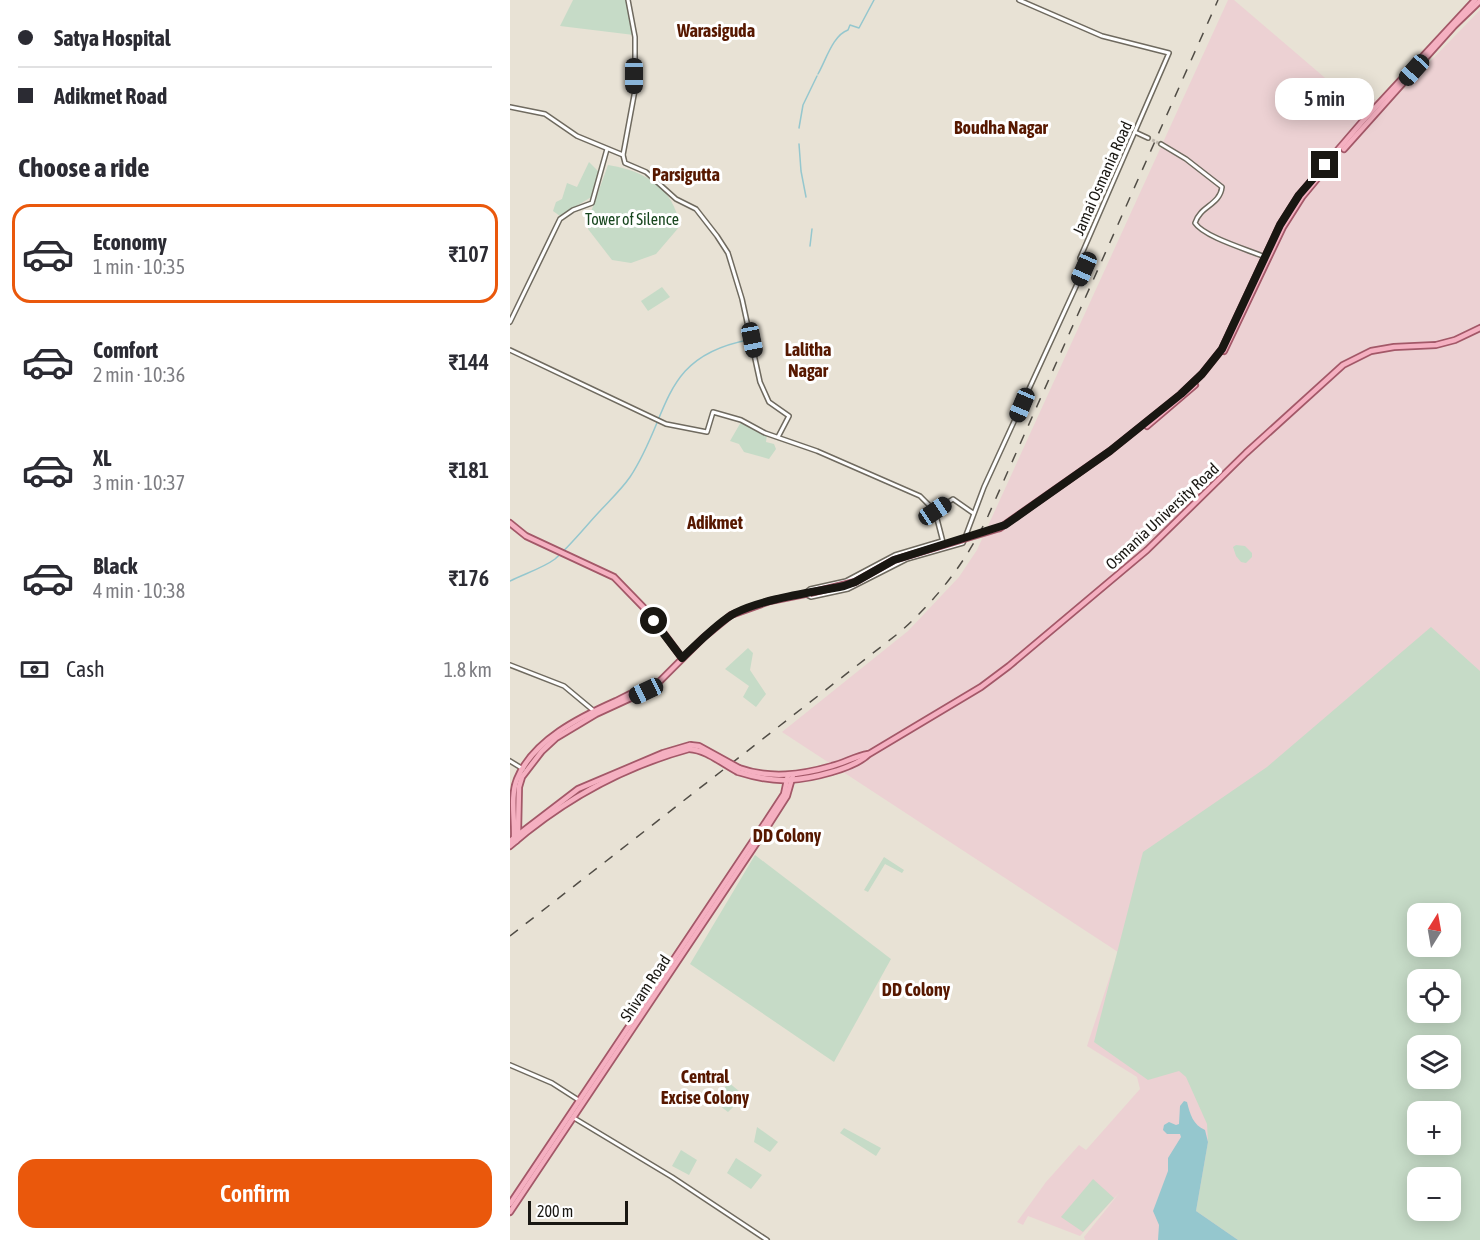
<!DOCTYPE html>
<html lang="en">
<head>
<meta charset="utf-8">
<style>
  body { margin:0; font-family:"Asap Condensed",sans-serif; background:#f2f2f3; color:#2b2b33; height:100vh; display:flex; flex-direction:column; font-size:22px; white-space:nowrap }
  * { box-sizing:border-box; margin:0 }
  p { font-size:20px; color:#7c7c81 }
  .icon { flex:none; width:33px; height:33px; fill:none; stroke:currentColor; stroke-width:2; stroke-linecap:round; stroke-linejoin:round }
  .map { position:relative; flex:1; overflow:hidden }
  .details { display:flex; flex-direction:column; background:#fff; width:510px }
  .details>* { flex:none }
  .hud { display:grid; align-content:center; height:132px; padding:0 18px; background:#fff }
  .needle { width:39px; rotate:11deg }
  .buttons { position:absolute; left:897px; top:903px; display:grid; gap:12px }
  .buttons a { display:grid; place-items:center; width:54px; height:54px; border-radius:12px; background:#fff; box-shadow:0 3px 15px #0003; font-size:30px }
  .scale { position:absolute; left:18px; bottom:15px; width:100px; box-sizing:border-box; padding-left:6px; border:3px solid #191712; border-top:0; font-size:16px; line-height:21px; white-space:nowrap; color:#191712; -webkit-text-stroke:4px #fff; paint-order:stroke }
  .end { position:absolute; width:27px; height:27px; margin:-14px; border:8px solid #191712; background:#fff; box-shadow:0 0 0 3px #fff }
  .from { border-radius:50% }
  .bubble { position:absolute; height:42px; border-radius:18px; background:#fff; box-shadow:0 3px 15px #0003; font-size:20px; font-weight:600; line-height:42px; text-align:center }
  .car { position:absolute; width:18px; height:36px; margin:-18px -9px; border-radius:8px; box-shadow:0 0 4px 2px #0007; background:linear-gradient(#222 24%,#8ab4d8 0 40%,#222 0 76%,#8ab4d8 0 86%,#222 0) }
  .hud b { display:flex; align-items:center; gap:21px; height:57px; font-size:22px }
  .hud b+b { border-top:2px solid #e1e1e2 }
  .hud i { width:15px; height:15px; background:#2b2b33 }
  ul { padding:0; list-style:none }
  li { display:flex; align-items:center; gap:18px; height:99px; margin:0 12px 9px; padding:0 6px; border:3px solid transparent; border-radius:18px }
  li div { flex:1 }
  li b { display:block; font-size:22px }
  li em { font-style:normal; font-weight:600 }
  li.active { border-color:#ea580c }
  li>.icon { width:54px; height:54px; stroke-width:1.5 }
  h2 { padding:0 18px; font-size:27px; line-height:72px }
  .pay { display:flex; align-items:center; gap:15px; height:66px; padding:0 18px; font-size:22px }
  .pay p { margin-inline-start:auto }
  .button { display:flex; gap:12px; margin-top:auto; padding:12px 18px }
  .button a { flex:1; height:69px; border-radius:18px; background:#ea580c; color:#fff; font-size:24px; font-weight:600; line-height:69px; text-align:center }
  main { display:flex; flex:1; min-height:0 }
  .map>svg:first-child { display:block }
</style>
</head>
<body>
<main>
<section class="details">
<div class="hud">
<b><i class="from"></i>Satya Hospital</b>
<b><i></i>Adikmet Road</b>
</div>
<h2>Choose a ride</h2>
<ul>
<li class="active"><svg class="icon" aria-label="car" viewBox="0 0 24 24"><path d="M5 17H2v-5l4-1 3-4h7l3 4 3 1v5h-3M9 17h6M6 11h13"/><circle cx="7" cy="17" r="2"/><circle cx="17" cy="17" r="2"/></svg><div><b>Economy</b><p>1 min · 10:35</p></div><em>₹107</em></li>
<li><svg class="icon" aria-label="car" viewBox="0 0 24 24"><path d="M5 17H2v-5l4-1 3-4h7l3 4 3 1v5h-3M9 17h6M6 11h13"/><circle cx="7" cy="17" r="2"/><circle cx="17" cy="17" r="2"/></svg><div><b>Comfort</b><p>2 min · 10:36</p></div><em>₹144</em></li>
<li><svg class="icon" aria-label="car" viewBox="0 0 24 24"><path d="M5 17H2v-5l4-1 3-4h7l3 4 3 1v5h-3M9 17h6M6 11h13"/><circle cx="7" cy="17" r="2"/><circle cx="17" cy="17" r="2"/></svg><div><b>XL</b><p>3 min · 10:37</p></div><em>₹181</em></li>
<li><svg class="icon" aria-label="car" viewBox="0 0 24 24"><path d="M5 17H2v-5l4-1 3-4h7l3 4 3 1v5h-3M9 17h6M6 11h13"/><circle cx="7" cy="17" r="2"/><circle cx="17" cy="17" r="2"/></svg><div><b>Black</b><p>4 min · 10:38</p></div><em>₹176</em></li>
</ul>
<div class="pay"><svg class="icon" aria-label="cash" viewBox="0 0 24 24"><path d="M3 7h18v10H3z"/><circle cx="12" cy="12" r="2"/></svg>Cash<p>1.8 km</p></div>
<div class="button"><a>Confirm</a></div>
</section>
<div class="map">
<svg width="970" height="1240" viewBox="0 0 970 1240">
  <rect width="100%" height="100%" fill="#e8e2d5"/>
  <!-- education -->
  <path fill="#ecd1d3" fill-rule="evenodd" d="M 718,0 L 724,0 L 821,83 L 855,94 L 877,106 L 970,10 L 970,1240 L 575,1240 L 574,1237 L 610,1192 L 570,1236 L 518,1216 L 513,1225 L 507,1222 L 536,1182 L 569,1145 L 576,1150 L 630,1089 L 627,1077 L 577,1046 L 608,952 L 272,732 L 398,631 L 449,577 L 467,550 ZM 908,914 L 940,914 L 940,946 L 908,946 ZM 908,980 L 940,980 L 940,1012 L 908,1012 ZM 908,1046 L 940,1046 L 940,1078 L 908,1078 ZM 908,1112 L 940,1112 L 940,1144 L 908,1144 ZM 908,1178 L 940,1178 L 940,1210 L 908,1210 Z"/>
  <!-- green -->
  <g fill="#c6dbc7" fill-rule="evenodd">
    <polygon points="63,0 116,0 124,35 50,26"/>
    <polygon points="79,162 89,172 83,196 50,216 43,211 46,202 52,199 57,183 67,187"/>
    <path d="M 98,165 C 135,171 163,187 170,226 L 146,254 L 121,263 L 102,260 L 78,229 L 78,220 Z"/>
    <polygon points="152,287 160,297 138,311 131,301"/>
    <polygon points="231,422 257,434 256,442 264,444 266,449 259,459 234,452 229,444 220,441"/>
    <polygon points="726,545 735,546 742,553 742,557 736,563 731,562 726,556 723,547"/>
    <path d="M 921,627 L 970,671 L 970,1240 L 728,1240 L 686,1211 L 698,1142 L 697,1124 L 676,1077 L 669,1071 L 638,1080 L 584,1042 L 633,852 L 757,767 ZM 908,914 L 940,914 L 940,946 L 908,946 ZM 908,980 L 940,980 L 940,1012 L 908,1012 ZM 908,1046 L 940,1046 L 940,1078 L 908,1078 ZM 908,1112 L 940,1112 L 940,1144 L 908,1144 ZM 908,1178 L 940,1178 L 940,1210 L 908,1210 Z"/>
    <polygon points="238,648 243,653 240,670 256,694 246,707 233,697 239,686 215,669"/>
    <polygon points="245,855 381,959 324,1062 180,964"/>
    <polygon points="374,857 394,870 392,873 375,864 358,892 354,890"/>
    <polygon points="218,1082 235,1096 218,1112 206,1103"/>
    <polygon points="247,1127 268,1142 260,1152 244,1142"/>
    <polygon points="334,1128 371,1148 366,1156 330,1133"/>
    <polygon points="171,1150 187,1160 179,1175 162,1166"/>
    <polygon points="226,1158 252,1175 241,1189 217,1173"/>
    <polygon points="583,1179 604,1198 573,1232 551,1217"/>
  </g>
  <!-- water -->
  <path fill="#95c7ce" d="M 674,1101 L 677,1102 C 680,1114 683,1125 695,1130 L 698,1142 L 686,1211 L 728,1240 L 648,1240 L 649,1225 L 643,1211 L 658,1171 L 658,1158 L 671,1137 L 670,1134 L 657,1134 L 653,1130 L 654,1125 L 659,1122 L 666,1125 L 669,1124 L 670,1106 Z"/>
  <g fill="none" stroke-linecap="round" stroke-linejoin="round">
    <!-- stream -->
    <g stroke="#95c7ce" stroke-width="1.5">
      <path d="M 308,74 C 316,60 323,35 338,30 L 340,25 L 349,28 L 364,0"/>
      <polyline points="289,128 293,105 307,76"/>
      <polyline points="289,144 291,171 296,197"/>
      <polyline points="300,246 302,229"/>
      <path d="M 0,581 C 14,574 33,568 45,559 C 61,545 75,527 89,512 C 99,501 111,490 120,477 C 161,415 149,357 238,340"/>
    </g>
    <!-- minor-tunnel -->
    <polyline stroke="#bfb9ae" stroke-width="3" stroke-dasharray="3 1.5" stroke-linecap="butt" points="638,138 651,144"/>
    <!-- minor casing -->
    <g stroke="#6f6a5f" stroke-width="6">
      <g id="minor">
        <polyline points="0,107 35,114 67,136 113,155 115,163 136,172 166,199 186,209 207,236 218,253 232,299 250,382 259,402 279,416 268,437"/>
        <polyline points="625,132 638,138"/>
        <path d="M 651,144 L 676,159 L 712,187 C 710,205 690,206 685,223 C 694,237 739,250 755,257"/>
        <polyline points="113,155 125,90 125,37 118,0"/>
        <polyline points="0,322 50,219 63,210 82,203 97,149"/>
        <polyline points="0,350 156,424 197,432 203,412 231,420 255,433 307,451 410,496 425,511 434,546"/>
        <polyline points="425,511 443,499 463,513"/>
        <polyline points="295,593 300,589 336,581 385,555 432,541"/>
        <polyline points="297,595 301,597 338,589 397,559 453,543 474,487 574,269 570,258 659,53 592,36 509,0"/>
        <polyline points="0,665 54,686 84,711"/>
        <polyline points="0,761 13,769"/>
        <polyline points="0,1065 42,1083 70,1101"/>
        <polyline points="64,1118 162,1177 257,1240"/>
      </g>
    </g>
    <!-- major casing -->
    <g stroke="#a35868" stroke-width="8">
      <g id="major">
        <polyline points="834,149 944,26 970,1"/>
        <polyline points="714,351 773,227 792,197 816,168"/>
        <polyline points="637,426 685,385"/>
        <polyline points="0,523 16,536 104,577 137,611 172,658"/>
        <polyline points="490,528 600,451 671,394 692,374 712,349 770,225 789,195 851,123 965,0"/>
        <path d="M 229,768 C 260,779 291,775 322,766 C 334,763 346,756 358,754"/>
        <path d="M 228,772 C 244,777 262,781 279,780 C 300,779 344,769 359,754 L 471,687 L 499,666 L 637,550 L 736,453 L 833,365 L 861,351 L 884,347 L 926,345 L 945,340 L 970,328"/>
        <polyline points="10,837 8,834 9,787 12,777 32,751 46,738 86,714 136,691 149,682 193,638 221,615 260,601 300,593"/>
        <polyline points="0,841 68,789 153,753 180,745"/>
        <path d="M 6,841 L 4,838 C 5,820 0,796 7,779 C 23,740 70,717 106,701 C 116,696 128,689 140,687"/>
        <path d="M 0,846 C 52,801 113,767 179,749"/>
        <polyline points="0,1204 251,829 274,794 278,775"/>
        <polyline points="0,1212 254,832 277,796 283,775"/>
      </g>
    </g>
    <!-- minor -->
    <use href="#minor" stroke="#fff" stroke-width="3"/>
    <!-- major -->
    <use href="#major" stroke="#f5b0c1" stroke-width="4.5"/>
    <!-- rail -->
    <path stroke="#514d46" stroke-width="1.5" stroke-dasharray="10 10" stroke-linecap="butt" d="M 0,936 L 390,632 C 428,598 456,562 478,516 L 708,0"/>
    <!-- major-bridge casing -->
    <g stroke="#a35868" stroke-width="8" stroke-linecap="butt">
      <g id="major-bridge">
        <polyline points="300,593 345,582 384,560 490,528"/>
        <polyline points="180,745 189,746 229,768"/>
        <path d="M 179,749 C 197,750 212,764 228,772"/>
      </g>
    </g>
    <!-- major-bridge -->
    <use href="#major-bridge" stroke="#f5b0c1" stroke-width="4.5"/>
  </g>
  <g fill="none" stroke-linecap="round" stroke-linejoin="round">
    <!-- route -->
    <path stroke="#191712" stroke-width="8" d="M 144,621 L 172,658 C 185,646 209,621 225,613 C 256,598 300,593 334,586 L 345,582 L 384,560 L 495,525 L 600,451 L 671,394 L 692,374 L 712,349 L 770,225 L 789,195 L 815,165"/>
  </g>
  <g text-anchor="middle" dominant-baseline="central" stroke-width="6" stroke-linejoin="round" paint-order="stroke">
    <!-- street labels -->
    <g font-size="16" fill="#191712" stroke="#fff">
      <text transform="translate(592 178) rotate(-66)">Jamai Osmania Road</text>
      <text transform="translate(652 516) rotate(-43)">Osmania University Road</text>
      <text transform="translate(135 988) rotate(-56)">Shivam Road</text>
    </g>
    <!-- park labels -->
    <g font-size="16" fill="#16451d" stroke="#fff">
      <text x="122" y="219">Tower of Silence</text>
    </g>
    <!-- neighbourhood labels -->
    <g font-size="18" font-weight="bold" fill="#571800" stroke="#fff">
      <text x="206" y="30">Warasiguda</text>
      <text x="491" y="127">Boudha Nagar</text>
      <text x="176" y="174">Parsigutta</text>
      <text x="298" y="349">Lalitha<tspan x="298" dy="21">Nagar</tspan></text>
      <text x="205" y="522">Adikmet</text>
      <text x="277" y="835">DD Colony</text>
      <text x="406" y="989">DD Colony</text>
      <text x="195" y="1076">Central<tspan x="195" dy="21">Excise Colony</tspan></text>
    </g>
  </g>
</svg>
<div class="buttons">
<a><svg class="needle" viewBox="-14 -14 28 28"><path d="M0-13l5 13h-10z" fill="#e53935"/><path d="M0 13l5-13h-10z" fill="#7c7c81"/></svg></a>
<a><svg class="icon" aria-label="locate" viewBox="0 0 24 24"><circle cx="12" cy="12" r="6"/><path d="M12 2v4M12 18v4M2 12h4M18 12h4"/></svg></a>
<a><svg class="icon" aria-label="layers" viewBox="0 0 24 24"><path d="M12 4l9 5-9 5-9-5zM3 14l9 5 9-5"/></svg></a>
<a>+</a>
<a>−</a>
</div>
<div class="scale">200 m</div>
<i class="end from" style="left:144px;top:621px"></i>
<i class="end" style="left:815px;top:165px"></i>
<div class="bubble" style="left:765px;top:78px;width:99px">5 min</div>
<i class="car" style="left:904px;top:70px;rotate:222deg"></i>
<i class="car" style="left:124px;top:76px;rotate:180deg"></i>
<i class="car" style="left:574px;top:269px;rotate:204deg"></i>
<i class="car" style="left:242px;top:340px;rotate:169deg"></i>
<i class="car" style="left:512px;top:405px;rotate:203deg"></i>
<i class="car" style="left:425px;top:511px;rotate:56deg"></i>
<i class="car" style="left:136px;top:691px;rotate:245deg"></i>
</div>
</main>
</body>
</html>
